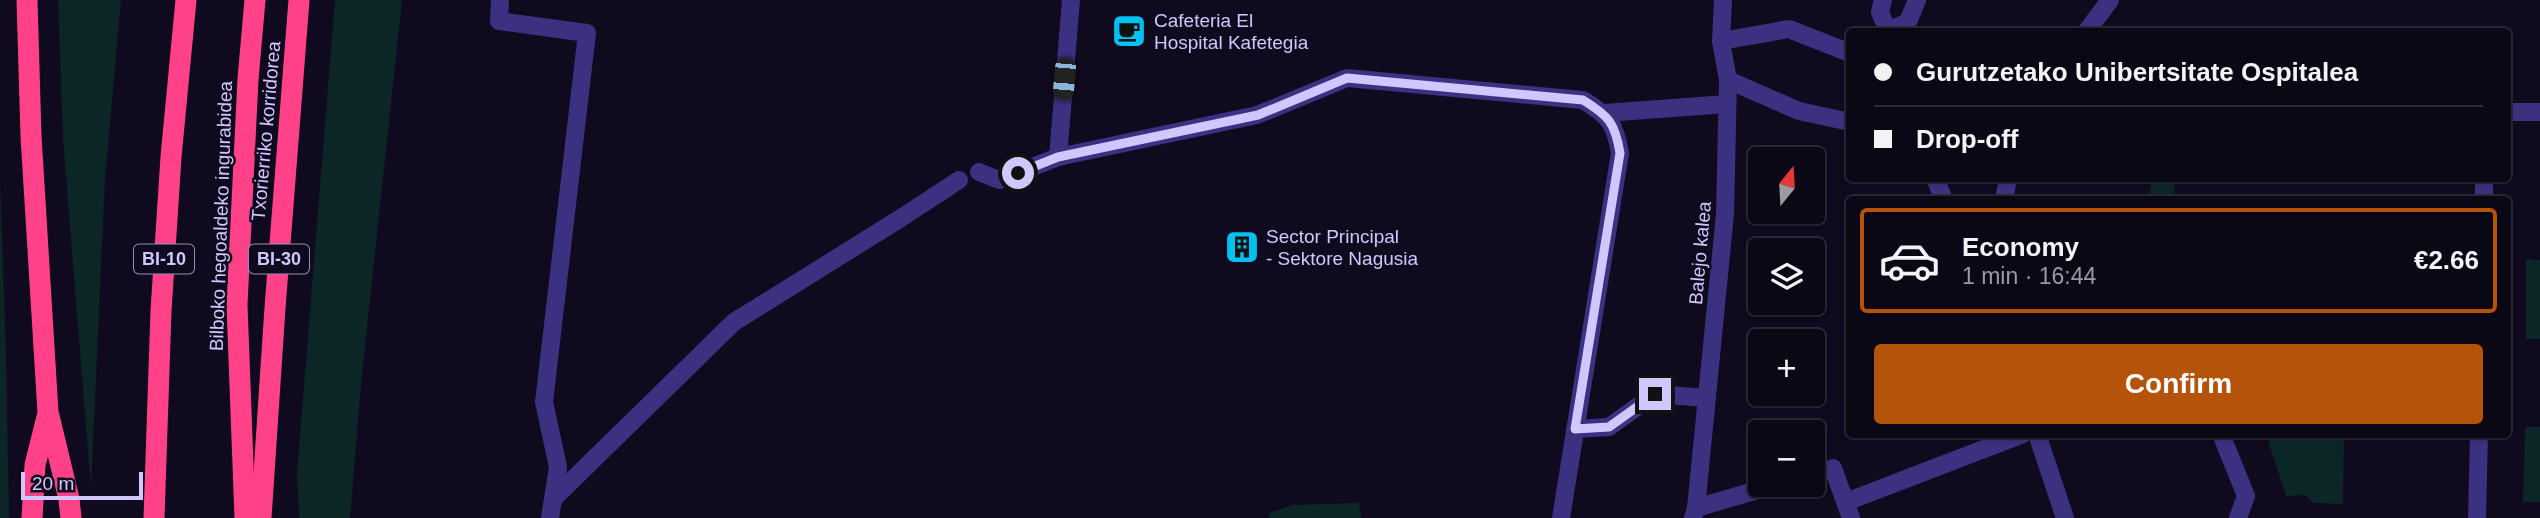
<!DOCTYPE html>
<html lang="en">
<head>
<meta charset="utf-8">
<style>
  body { margin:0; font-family:Helvetica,sans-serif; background:#191623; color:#f1f3f6; height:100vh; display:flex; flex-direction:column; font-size:26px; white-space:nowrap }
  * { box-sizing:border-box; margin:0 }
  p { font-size:23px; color:#9a9aa1 }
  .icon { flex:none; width:38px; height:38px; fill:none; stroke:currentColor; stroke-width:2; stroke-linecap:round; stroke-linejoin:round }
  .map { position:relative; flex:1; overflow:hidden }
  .details { position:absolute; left:1846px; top:196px; width:665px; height:242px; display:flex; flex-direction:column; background:#0b0816; border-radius:7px; box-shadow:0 2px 5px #0004,0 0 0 2px #2b2935 }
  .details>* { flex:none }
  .top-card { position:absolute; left:1846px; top:28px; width:665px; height:154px; border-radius:7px; box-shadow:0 2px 5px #0004,0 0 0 2px #2b2935; display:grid; align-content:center; height:154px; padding:0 28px; background:#0b0816 }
  .needle { width:46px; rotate:18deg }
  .buttons { position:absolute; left:1748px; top:147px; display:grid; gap:14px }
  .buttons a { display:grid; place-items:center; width:77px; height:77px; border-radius:7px; background:#0b0816; box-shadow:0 2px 5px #0004,0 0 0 2px #2b2935; font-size:35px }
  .scale { position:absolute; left:21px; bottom:18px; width:122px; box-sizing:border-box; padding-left:7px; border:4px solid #d2c6ff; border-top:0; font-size:19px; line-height:24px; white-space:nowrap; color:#d2c6ff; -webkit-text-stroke:5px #0f0a1d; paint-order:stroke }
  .end { position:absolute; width:32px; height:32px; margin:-16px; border:9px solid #d2c6ff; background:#111; box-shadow:0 0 0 4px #111 }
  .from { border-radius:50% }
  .car { position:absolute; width:21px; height:42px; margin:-21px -10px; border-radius:9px; box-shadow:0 0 5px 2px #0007; background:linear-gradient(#222 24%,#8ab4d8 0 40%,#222 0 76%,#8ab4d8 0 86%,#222 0) }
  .top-card b { display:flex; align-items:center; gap:24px; height:66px; font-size:26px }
  .top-card b+b { border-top:2px solid #2b2935 }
  .top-card i { width:18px; height:18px; background:#f1f3f6 }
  ul { padding:12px 0 0; list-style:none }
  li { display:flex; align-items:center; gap:21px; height:105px; margin:0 14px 10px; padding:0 14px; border:4px solid transparent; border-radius:7px }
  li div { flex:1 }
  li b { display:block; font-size:26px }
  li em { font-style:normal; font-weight:700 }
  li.active { border-color:#b45309 }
  li>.icon { width:63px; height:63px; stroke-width:1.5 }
  .button { display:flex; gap:14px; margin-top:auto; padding:14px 28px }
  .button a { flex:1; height:80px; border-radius:7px; background:#b45309; color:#fff; font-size:28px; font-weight:700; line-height:80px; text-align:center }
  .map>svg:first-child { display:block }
</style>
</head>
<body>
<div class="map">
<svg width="2540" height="518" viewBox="0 0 2540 518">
  <rect width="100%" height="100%" fill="#0f0a1d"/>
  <!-- green -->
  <g fill="#0c2628">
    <polygon points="58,0 121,0 105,179 91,489 63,139"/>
    <polygon points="335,0 402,0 361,384 350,518 299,518 297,473"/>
    <polygon points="2151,179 2175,179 2174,199 2150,199"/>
    <polygon points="0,180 6,351 9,518 0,518"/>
    <polygon points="2526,259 2540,260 2540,339 2526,339"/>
    <polygon points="2525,427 2540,427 2540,502 2523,502"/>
    <polygon points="2266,434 2344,434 2343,504 2313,503 2305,495 2286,496"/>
    <polygon points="1359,503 1361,518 1270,518 1269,513 1293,505"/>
  </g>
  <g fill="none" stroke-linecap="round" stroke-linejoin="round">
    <!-- lane -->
    <g stroke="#3b3180" stroke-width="18">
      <polyline points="500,0 499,21 587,33 544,402 558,467 550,518"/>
      <polyline points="1605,113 1727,104"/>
      <polyline points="1058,157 1071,0"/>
      <path d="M 979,172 L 999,180 L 1058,157 L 1257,115 L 1347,78 L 1583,100 C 1609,116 1615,123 1620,153 L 1561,518"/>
      <polyline points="1575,429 1609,427 1655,394 1707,398"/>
      <polyline points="554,498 734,322 901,218 959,180"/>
    </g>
    <!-- street -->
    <g stroke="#3b3180" stroke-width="18">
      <polyline points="1883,0 1880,12 1888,32"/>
      <polyline points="1888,31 1908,22 1917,0"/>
      <polyline points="2086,32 2110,0"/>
      <polyline points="1721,41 1789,29 1850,53"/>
      <polyline points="1728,80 1799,111 1850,122"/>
      <polyline points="2508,112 2540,112"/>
      <polyline points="1935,178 1944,200"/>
      <polyline points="2484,178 2484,200"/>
      <polyline points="2004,200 2008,178"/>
      <polyline points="2037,434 2065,518"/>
      <polyline points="2221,434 2246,496 2238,518"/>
      <polyline points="1813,474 1833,468 1851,518"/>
      <polyline points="1846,502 2023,434"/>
      <polyline points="1696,508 1775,485"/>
      <polyline points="1693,518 1696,508 1725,214 1728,80 1721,41 1723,0"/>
      <polyline points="2477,518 2479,434"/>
    </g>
    <!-- highway -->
    <g stroke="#ff418a" stroke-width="21">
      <polyline points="27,0 31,136 48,412 69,499 71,518"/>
      <polyline points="32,518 35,465 47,417"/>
      <polyline points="154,518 161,311 171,157 186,0"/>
      <polyline points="245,518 237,305 248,79 255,0"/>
      <polyline points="261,518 275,308 299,0"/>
    </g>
  </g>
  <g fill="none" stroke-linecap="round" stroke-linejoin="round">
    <!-- route -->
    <path stroke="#d2c6ff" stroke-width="9" d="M 1018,173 L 1058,157 L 1258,115 L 1347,78 L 1583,100 C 1609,116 1615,123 1620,153 L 1575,429 L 1609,427 L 1655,394"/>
  </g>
  <!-- icons -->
  <defs>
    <g id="cafe-square" transform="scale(1.75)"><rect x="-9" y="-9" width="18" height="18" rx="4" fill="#00c2f1" stroke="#0f0a1d"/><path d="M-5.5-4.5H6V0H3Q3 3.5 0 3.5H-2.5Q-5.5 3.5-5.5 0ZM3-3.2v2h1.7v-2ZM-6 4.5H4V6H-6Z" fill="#111"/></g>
    <g id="building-square" transform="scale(1.75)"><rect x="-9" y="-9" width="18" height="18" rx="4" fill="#00c2f1" stroke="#0f0a1d"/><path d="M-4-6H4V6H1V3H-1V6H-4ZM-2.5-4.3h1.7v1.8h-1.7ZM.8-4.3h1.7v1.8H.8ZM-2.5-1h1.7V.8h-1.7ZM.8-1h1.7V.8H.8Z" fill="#111"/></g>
  </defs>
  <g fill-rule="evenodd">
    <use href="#cafe-square" x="1129" y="31"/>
    <use href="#building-square" x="1242" y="247"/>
  </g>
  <g text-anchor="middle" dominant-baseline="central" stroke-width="5" stroke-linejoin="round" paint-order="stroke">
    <!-- shield labels -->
    <g fill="#0f0a1d" stroke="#988ebb" stroke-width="2">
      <rect x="134" y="244.5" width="60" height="29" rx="5"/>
      <rect x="249" y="244.5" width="60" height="29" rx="5"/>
    </g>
    <g font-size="18" font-weight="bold" fill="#d2c6ff">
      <text x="164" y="259">BI-10</text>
      <text x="279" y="259">BI-30</text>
    </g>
    <!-- poi labels -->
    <g font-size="19" fill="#d2c6ff" stroke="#0f0a1d" text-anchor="start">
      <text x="1154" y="20">Cafeteria El<tspan x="1154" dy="22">Hospital Kafetegia</tspan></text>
      <text x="1266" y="236">Sector Principal<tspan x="1266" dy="22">- Sektore Nagusia</tspan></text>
    </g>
    <!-- street labels -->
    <g font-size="19" fill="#d2c6ff" stroke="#0f0a1d">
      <text transform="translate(266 131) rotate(-85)">Txorierriko korridorea</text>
      <text transform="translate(221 216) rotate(-88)">Bilboko hegoaldeko ingurabidea</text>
      <text transform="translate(1700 253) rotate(-85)">Balejo kalea</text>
    </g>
  </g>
</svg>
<div class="buttons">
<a><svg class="needle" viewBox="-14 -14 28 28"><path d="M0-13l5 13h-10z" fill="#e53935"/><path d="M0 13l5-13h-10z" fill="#9a9aa1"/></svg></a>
<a><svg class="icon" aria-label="layers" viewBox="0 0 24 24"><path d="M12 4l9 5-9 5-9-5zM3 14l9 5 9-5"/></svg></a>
<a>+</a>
<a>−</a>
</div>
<div class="scale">20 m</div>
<i class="end from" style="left:1018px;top:173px"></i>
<i class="end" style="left:1655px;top:394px"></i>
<i class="car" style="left:1064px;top:79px;rotate:185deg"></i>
<div class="top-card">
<b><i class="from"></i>Gurutzetako Unibertsitate Ospitalea</b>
<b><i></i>Drop-off</b>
</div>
<section class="details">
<ul>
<li class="active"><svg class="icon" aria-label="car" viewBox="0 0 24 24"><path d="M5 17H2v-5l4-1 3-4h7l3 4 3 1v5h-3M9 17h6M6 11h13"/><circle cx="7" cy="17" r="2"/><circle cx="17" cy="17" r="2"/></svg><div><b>Economy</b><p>1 min · 16:44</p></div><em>€2.66</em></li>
</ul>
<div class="button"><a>Confirm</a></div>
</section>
</div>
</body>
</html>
